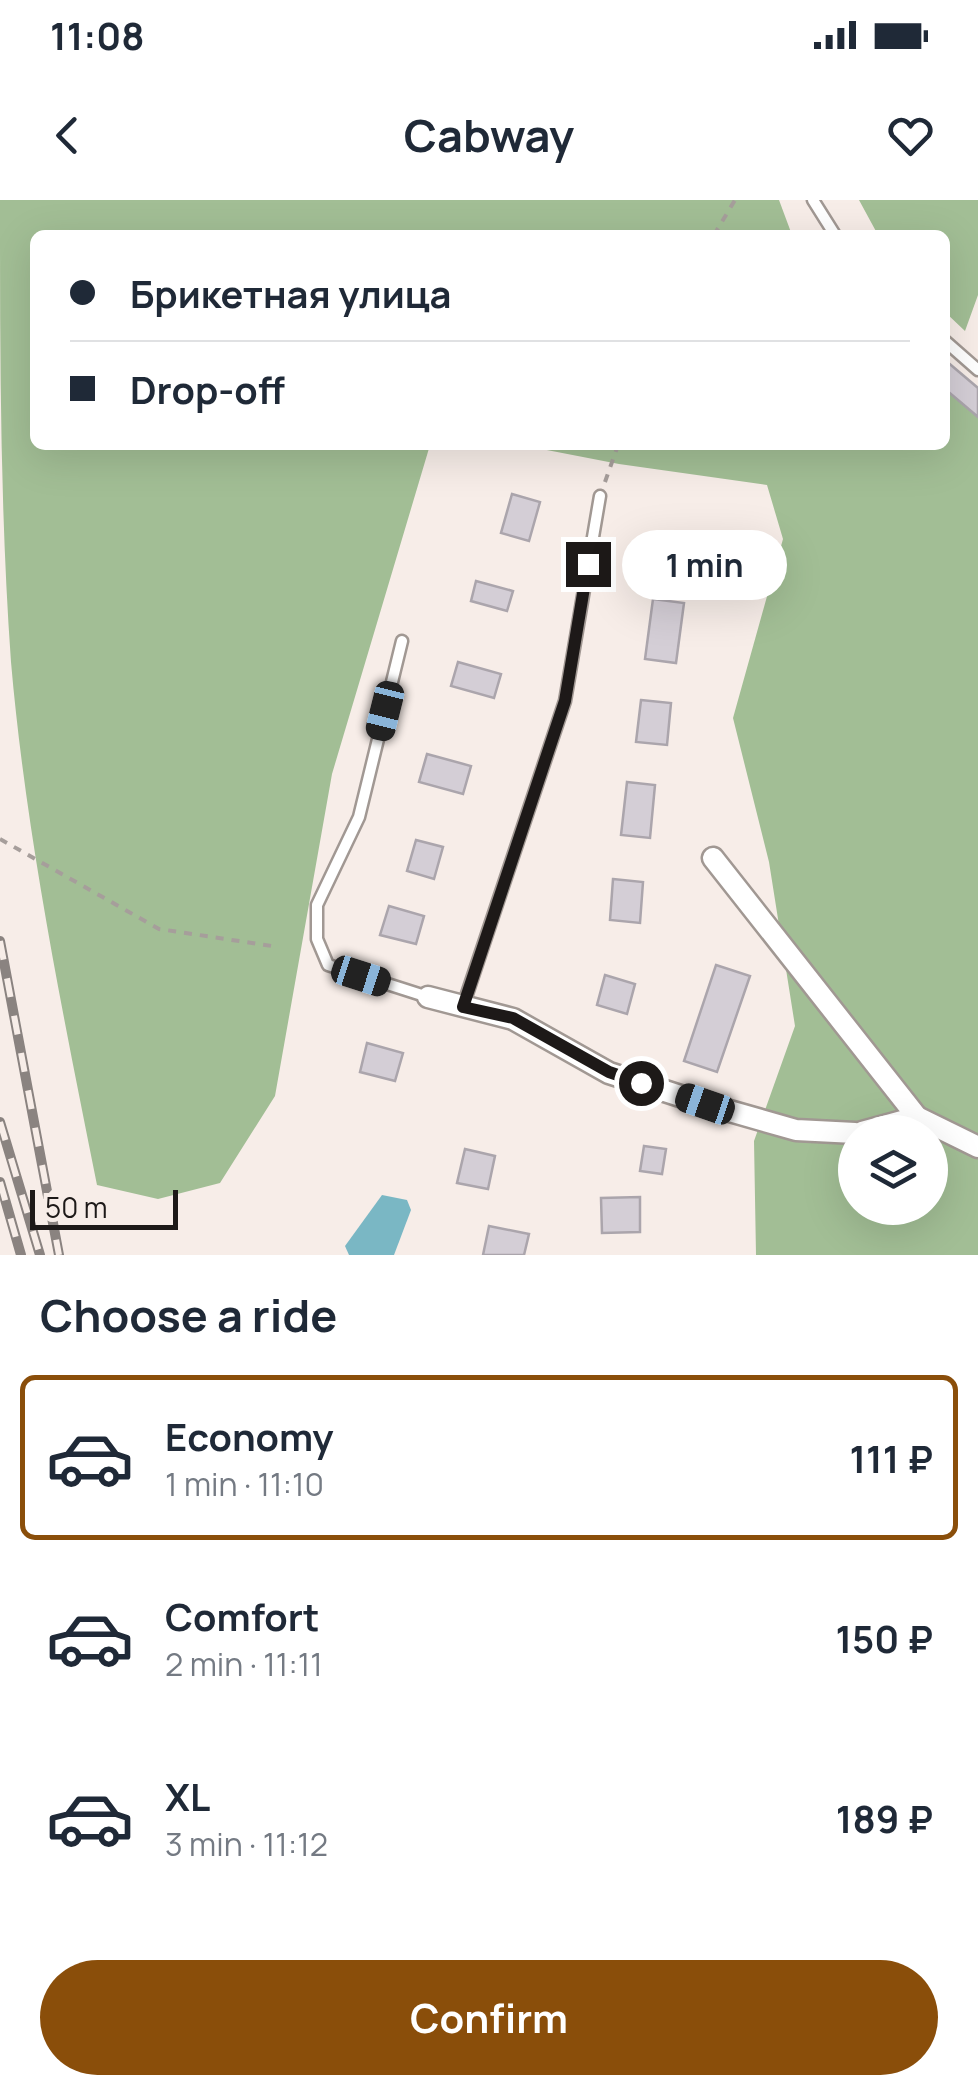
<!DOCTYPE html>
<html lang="en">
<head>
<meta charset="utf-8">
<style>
  body { margin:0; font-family:Manrope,sans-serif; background:#f2f2f3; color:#1f2937; height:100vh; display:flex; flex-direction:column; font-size:38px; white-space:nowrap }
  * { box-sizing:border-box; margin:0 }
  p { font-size:32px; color:#747a83 }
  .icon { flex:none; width:55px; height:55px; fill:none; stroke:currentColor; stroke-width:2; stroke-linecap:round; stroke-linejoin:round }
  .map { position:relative; height:1055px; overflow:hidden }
  .side { display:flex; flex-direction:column; background:#fff; flex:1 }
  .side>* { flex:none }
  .hud { position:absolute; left:30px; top:30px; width:920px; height:220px; border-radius:15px; box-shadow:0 10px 40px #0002; display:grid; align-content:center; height:220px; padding:0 40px; background:#fff }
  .fabs { position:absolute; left:838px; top:915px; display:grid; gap:20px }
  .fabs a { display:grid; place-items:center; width:110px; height:110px; border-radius:50%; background:#fff; box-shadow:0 10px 40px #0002; font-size:50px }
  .scale { position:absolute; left:30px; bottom:25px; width:148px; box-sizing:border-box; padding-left:10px; border:5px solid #1d1918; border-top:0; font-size:28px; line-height:35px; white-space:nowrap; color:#1d1918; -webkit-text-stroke:8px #f7ede8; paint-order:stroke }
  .end { position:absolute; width:45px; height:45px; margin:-22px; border:12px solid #1d1918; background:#fff; box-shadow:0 0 0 5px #fff }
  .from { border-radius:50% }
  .bubble { position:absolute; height:70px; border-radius:35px; background:#fff; box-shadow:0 10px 40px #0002; font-size:32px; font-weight:700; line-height:70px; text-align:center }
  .car { position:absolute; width:30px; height:60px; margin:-30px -15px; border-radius:12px; box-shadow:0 0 8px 2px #0007; background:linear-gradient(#222 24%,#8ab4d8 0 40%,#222 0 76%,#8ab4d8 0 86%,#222 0) }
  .hud b { display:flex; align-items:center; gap:35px; height:95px; font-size:38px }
  .hud b+b { border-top:2px solid #e0e1e3 }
  .hud i { width:25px; height:25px; background:#1f2937 }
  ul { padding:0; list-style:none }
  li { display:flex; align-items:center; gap:30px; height:165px; margin:0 20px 15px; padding:0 20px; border:5px solid transparent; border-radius:15px }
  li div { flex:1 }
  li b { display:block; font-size:38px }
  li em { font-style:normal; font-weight:700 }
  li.selected { border-color:#8a4e0a }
  li>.icon { width:90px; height:90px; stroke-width:1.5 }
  h2 { padding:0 40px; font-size:45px; line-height:120px }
  .primary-button { display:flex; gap:20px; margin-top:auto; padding:20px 40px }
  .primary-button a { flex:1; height:115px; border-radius:60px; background:#8a4e0a; color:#fff; font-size:40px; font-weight:700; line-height:115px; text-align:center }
  .status { display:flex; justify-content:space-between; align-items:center; height:70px; padding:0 50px; background:#fff; direction:ltr }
  .status svg { height:28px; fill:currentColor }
  header { display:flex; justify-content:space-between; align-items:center; height:130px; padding:0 40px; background:#fff; font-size:45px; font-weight:700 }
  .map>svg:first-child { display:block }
</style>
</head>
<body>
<div class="status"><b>11:08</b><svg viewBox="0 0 49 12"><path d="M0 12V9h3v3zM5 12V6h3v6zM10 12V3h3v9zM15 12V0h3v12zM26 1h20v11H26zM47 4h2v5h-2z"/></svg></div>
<header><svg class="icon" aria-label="back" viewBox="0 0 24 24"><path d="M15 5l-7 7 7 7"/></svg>Cabway<svg class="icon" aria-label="heart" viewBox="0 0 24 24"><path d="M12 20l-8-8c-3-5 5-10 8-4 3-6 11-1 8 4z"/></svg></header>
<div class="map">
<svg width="978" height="1055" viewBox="0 0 978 1055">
  <rect width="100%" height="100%" fill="#f7ede8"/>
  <!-- forest -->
  <g fill="#a2be95" fill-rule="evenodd">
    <path d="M 0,0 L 779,0 L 792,35 L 35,35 L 35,245 L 430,245 L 332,574 L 275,896 L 220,983 L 158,999 L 97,985 C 63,815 26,635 11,462 C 0,309 0,154 0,0 Z"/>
    <polygon points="859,0 978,0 978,95 965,131 945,112 945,35 878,35"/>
    <path d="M 945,189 L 978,217 L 978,1055 L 756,1055 L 754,941 L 795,826 L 769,662 L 733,518 L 783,339 L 767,285 L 619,264 L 521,245 L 945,245 ZM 855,932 L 930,932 L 930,1008 L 855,1008 Z"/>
  </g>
  <!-- water -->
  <polygon fill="#7ab7c4" points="382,995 407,1000 411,1010 394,1055 349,1055 345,1046"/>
  <!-- building -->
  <g fill="#d4ced6" stroke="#aba5ac" stroke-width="2.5">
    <polygon points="945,160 978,188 978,217 945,189"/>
    <polygon points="512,294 540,302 529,341 501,333"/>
    <polygon points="674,332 705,336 699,375 669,371"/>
    <polygon points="476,381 513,391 507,411 471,401"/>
    <polygon points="653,399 684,403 676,463 645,459"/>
    <polygon points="458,462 501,474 494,498 451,486"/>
    <polygon points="641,500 671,503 667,545 636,542"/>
    <polygon points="427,554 471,566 463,594 419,582"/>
    <polygon points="627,582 655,585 650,638 621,635"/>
    <polygon points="416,640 443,647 434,679 407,671"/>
    <polygon points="613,679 643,682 640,723 610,720"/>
    <polygon points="389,706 424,716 416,744 380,735"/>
    <polygon points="716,765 750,776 717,872 684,861"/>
    <polygon points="605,775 635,784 627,814 597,805"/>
    <polygon points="367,843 403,853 395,881 360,872"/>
    <polygon points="644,946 666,949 662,974 640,971"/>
    <polygon points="465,949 495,956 488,989 457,983"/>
    <polygon points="640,997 640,1032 602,1033 601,998"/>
    <polygon points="489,1026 529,1034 524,1055 483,1055"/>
  </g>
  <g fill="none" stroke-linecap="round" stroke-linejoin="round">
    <!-- service casing -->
    <g stroke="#a19893" stroke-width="15">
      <g id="service">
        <polyline points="813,0 835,35"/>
        <polyline points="945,141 978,170"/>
        <polyline points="402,441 359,617 317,705 317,739 328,765 428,797"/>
        <polyline points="463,806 565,501 600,296"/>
      </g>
    </g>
    <!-- minor casing -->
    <g stroke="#a19893" stroke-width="25">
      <g id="minor">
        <polyline points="713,658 917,917"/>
        <polyline points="428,797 513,819 609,873 705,904 796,930 855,933"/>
        <polyline points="862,932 917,917 978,947"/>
      </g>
    </g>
    <!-- path -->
    <g stroke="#a69e9b" stroke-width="4" stroke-dasharray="8 8" stroke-linecap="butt">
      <polyline points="714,35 735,0"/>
      <polyline points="605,282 618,245"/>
      <polyline points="0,639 159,729 272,746"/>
    </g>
    <!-- service -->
    <use href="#service" stroke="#fff" stroke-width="10"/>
    <!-- minor -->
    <use href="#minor" stroke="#fff" stroke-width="20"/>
    <!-- rail casing -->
    <g stroke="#8a8380" stroke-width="10">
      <g id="rail">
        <polyline points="0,741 59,1055"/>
        <polyline points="0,922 40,1055"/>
        <polyline points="0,982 21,1055"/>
      </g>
    </g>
    <!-- rail -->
    <use href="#rail" stroke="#f7ede8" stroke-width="6" stroke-dasharray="19" stroke-linecap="butt"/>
  </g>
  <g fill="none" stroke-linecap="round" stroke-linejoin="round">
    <!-- route -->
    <polyline stroke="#1d1918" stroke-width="12" points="588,364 565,501 463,807 513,818 609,872 641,883"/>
  </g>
</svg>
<div class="fabs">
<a><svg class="icon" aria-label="layers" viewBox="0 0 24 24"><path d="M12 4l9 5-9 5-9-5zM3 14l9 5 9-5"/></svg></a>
</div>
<div class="scale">50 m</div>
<i class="end from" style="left:641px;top:883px"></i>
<i class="end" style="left:588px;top:364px"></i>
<div class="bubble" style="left:622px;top:330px;width:165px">1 min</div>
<i class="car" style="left:385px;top:511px;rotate:194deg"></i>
<i class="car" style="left:361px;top:776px;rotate:108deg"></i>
<i class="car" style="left:705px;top:904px;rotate:289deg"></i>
<div class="hud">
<b><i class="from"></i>Брикетная улица</b>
<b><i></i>Drop-off</b>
</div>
</div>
<section class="side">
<h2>Choose a ride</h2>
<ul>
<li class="selected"><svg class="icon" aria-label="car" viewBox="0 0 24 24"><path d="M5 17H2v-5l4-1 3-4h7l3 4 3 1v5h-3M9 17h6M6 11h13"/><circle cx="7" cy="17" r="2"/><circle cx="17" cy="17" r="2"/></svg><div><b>Economy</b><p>1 min · 11:10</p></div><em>111 ₽</em></li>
<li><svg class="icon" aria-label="car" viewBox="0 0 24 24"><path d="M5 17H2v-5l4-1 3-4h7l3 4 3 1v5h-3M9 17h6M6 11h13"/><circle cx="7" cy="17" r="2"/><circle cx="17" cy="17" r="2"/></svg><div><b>Comfort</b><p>2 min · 11:11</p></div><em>150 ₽</em></li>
<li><svg class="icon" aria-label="car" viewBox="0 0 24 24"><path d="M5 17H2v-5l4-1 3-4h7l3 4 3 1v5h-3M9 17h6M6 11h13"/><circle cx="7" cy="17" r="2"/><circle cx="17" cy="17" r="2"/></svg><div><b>XL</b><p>3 min · 11:12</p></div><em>189 ₽</em></li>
</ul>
<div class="primary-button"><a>Confirm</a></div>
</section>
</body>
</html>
